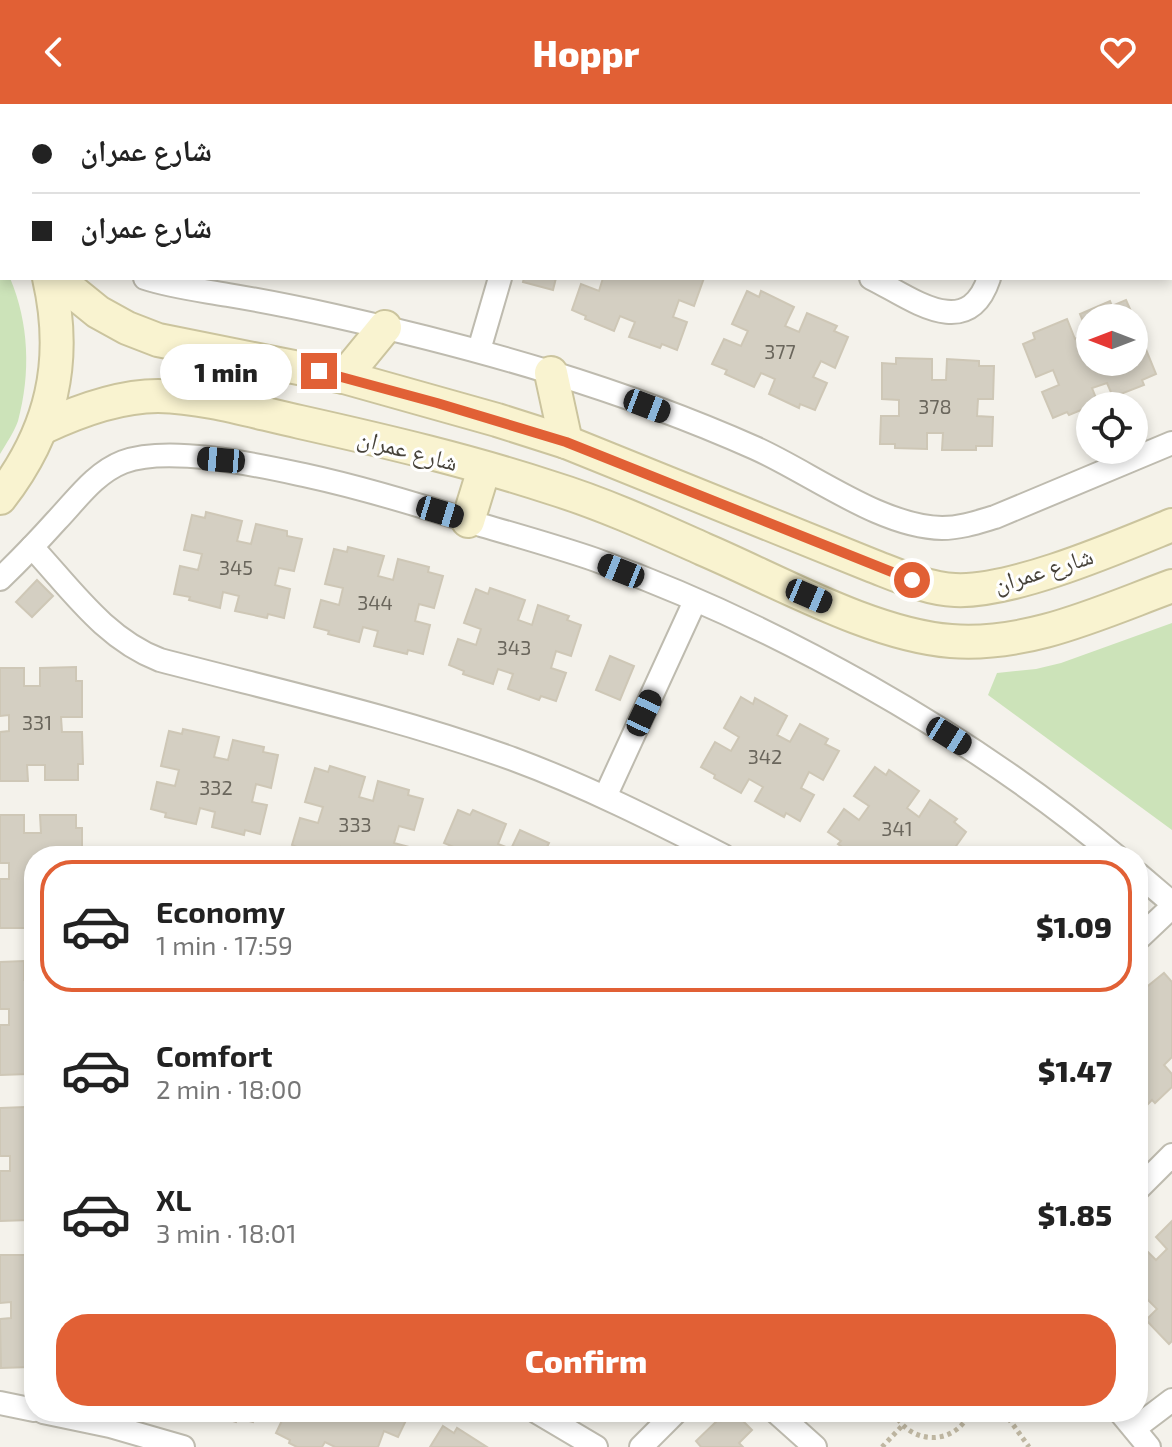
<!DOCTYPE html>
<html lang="en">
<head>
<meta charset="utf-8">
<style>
  body { margin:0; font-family:"Exo 2","Noto Naskh Arabic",sans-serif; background:#f6f6f6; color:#222; height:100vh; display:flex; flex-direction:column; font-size:30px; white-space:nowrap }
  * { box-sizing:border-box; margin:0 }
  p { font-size:26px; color:#767676 }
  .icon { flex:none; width:44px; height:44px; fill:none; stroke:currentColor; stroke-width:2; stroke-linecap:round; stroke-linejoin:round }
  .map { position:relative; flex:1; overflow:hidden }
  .panel { position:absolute; left:24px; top:742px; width:1124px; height:576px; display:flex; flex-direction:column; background:#fff; border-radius:32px; box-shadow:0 4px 12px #0003 }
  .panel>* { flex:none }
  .hud { position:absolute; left:0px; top:0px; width:1172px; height:176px; box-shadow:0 4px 12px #0003; display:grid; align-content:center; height:176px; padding:0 32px; background:#fff }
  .needle { width:52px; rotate:270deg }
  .buttons { position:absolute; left:1076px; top:200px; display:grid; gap:16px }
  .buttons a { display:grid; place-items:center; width:72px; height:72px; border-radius:50%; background:#fff; box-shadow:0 4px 12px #0003; font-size:40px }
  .end { position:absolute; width:36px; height:36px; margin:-18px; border:10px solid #e16035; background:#fff; box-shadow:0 0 0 4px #fff }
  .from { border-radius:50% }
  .bubble { position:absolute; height:56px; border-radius:28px; background:#fff; box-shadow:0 4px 12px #0003; font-size:26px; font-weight:800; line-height:56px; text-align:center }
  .car { position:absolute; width:24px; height:48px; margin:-24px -12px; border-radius:10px; box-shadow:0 0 6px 2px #0007; background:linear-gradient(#222 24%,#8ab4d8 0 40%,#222 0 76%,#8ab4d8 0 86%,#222 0) }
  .hud b { display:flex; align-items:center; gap:28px; height:76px; font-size:30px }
  .hud b+b { border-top:2px solid #e0e0e0 }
  .hud i { width:20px; height:20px; background:#222 }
  ul { padding:14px 0 0; list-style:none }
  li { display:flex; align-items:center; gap:24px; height:132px; margin:0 16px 12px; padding:0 16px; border:4px solid transparent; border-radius:32px }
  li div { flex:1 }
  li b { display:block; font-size:30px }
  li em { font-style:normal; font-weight:800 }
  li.selected { border-color:#e16035 }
  li>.icon { width:72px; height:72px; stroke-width:1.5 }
  .action { display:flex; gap:16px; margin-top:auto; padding:16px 32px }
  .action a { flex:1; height:92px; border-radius:32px; background:#e16035; color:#fff; font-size:32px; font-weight:800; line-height:92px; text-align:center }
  header { display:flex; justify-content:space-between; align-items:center; height:104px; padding:0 32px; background:#e16035; color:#fff; font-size:36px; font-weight:800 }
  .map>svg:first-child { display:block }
</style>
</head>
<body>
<header><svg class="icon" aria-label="back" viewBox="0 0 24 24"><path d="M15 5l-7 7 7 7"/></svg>Hoppr<svg class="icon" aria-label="heart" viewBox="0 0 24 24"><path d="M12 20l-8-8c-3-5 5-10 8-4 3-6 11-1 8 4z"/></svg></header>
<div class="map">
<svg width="1172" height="1343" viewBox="0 0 1172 1343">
  <rect width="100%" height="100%" fill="#f4f2eb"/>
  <!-- green -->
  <g fill="#cce3b9">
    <path d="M 0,150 L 2,174 L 10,174 C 29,219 31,269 18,317 C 14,328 6,340 0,350 Z"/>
    <polygon points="1172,519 1172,726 988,591 997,569 1036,565 1061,559"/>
  </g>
  <!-- building -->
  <g fill="#d4cfc2" stroke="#cec7b6" stroke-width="2">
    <polygon points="524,174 556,174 553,186 523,178"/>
    <polygon points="603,174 704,174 694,202 679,196 673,213 687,218 677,246 662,240 660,244 629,233 635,218 620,212 614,227 585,215 586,212 572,206 581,180 599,187"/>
    <polygon points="747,187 759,193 761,187 794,203 785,222 799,228 807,209 837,222 834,227 848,233 835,264 821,257 813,273 827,279 815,306 800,300 799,304 769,290 775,275 761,269 754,283 725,270 727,266 712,260 724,235 741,242 748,227 732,220"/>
    <polygon points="1126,196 1134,214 1090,214 1090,258 1134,258 1134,247 1145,243 1156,270 1142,276 1144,281 1113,293 1107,279 1092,284 1098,299 1069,311 1067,308 1053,314 1042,288 1059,281 1053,266 1036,273 1023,240 1035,235 1033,229 1067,215 1075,235 1088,229 1080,210 1110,197 1112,202"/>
    <polygon points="896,254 932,255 932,276 946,276 947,255 979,257 979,262 994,262 993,295 978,295 977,312 993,313 992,342 976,342 976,346 942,346 943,329 927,329 927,345 895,344 895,340 880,340 881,312 899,312 899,296 882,295 882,259 896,260"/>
    <polygon points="206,408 242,417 237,437 251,440 256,420 287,427 287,432 302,435 294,467 279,464 275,481 290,485 284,514 268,510 267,514 235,507 239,492 223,488 220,504 189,496 190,493 174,490 180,462 198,466 202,450 184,446 192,411 205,414"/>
    <polygon points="348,443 384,452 378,472 393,476 398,455 429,463 428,468 443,472 434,504 419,500 415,517 430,521 423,550 408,546 407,550 374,542 378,527 363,523 359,538 328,530 329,527 314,523 321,496 339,501 343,484 325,480 334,445 347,448"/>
    <polygon points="37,476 53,492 32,513 16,498"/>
    <polygon points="490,484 525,496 518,516 532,521 538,501 569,512 567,516 581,521 571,552 556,547 551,564 566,569 556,597 541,592 539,596 508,585 513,570 498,565 493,580 463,570 464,567 449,561 458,535 476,541 481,525 464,519 476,485 488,490"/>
    <polygon points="610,552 634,562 620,596 596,586"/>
    <polygon points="76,563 76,577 82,577 82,613 61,613 62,628 82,628 83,660 78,660 78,676 45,676 45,661 27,661 28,677 0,677 0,628 9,627 9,611 0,612 0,564 24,564 24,582 40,582 40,564"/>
    <polygon points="741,593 753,600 755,594 787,612 777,631 790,638 800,620 828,635 825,640 839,647 823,676 809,668 801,684 814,691 800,717 786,709 784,713 755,697 763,683 749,675 741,689 714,674 715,671 701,663 715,638 731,647 739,633 724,624"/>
    <polygon points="183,625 219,633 214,653 228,656 233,636 264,643 263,648 278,651 271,684 256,680 252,698 267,701 260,730 245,726 244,731 212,723 215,708 200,704 196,720 165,713 166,709 151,705 157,678 175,682 179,666 161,662 169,627 182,630"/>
    <polygon points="330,662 365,673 359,693 373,697 378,677 409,686 408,691 423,695 414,726 399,722 394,739 409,743 406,752 355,752 356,747 341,743 339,752 317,752 292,741 300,714 318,719 323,703 305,698 315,664 328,668"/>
    <polygon points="875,663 886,671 889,666 919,687 907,704 919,713 930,696 957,715 954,718 966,728 949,752 944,752 935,745 930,752 882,752 874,746 869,752 855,752 838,740 841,737 828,728 844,705 859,716 869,702 854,692"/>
    <polygon points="458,706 470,711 473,706 506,720 498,740 511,745 520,726 549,739 547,743 561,749 560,752 458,752 461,746 444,739"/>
    <polygon points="0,711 24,711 24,729 41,729 40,711 76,711 76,724 82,724 82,752 34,752 34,808 28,808 28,824 0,824 0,775 9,775 9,759 0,759"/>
    <polygon points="24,857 24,876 34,876 34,954 28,954 28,970 0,971 0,921 9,921 9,905 0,905 0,858"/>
    <polygon points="1164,869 1172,878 1172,953 1164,961 1172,970 1172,983 1155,999 1152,996 1141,1007 1138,1003 1138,890"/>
    <polygon points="25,1003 25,1022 34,1022 34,1101 29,1101 29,1116 0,1117 0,1067 10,1067 10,1052 0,1052 0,1004"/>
    <polygon points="1172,1117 1172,1237 1169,1240 1146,1216 1157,1205 1145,1193 1138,1200 1138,1151 1145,1145 1156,1156 1167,1145 1156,1133"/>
    <polygon points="0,1151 26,1151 26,1169 34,1169 34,1248 30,1248 30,1263 1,1264 0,1215 11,1214 11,1198 0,1199"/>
    <polygon points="205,1308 256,1308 253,1318 238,1314 236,1318"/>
    <polygon points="286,1308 297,1308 305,1312 307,1308 410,1308 398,1333 384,1327 378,1343 335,1343 325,1338 322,1343 297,1343 289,1339 290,1336 276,1329"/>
    <polygon points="731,1308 734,1308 752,1326 739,1339 743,1343 701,1343 696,1337 719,1315 721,1317"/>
    <polygon points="443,1322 454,1329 457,1324 487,1343 430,1343"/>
  </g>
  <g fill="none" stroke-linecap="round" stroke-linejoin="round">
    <!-- street casing -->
    <g stroke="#bebbaf" stroke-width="26">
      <g id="street">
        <polyline points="4,0 6,2"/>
        <polyline points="136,2 138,0"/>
        <polyline points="536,2 536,0"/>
        <path d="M 145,174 C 172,183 200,186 228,191 C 264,197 299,204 335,212 C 478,244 620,284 755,344 C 811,369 881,423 942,424 C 961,424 978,418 995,413 L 1172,339"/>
        <path d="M 871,174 C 910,193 967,240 989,174"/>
        <polyline points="479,246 500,174"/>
        <path d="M 32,443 C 71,485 105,535 160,556 C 278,587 397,613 513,655 C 586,682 655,717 724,752"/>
        <path d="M 0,475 C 20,456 39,436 57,416 C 77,395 95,369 123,358 C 169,341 257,361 304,371 C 364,384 423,402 481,421 C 519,432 558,443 596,456 C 776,521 970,630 1116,752"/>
        <polyline points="605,693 695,497"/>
        <polyline points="1138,770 1172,799"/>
        <polyline points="1138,835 1172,803"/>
        <polyline points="1138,1085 1172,1051"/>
        <polyline points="0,1299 34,1306"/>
        <polyline points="43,1308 110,1322 183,1343"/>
        <polyline points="537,1308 596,1343"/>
        <polyline points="776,1308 815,1343"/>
        <polyline points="1120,1308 1149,1343"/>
        <polyline points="1135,1324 1172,1296"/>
        <polyline points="641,1343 676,1308"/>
      </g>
    </g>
    <!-- secondary casing -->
    <g stroke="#cbc49e" stroke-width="36">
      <g id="secondary">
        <polyline points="0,79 2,82"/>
        <path d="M 56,174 L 98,208 L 127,224 L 158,236 L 344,273 L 497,316 L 566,338 L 873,462 C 899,472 928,485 955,486 C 1012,489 1118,443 1172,421"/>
        <polyline points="551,269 566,338"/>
        <polyline points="344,273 385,223"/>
        <path d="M 42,324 C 78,307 118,292 158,292 C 206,293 254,308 300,318 C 385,337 470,357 552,384 C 604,400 654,423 703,445 C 776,476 872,531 951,537 C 1029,543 1101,508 1172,482"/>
        <path d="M 0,394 C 52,327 68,257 49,174"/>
        <polyline points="468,417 484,365"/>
      </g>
    </g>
    <!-- path -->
    <g stroke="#bfb7a2" stroke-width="5" stroke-dasharray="4 4" stroke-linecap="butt">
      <polyline points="0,166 2,166"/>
      <path d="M 894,1308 C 909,1341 955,1343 970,1308"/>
      <polyline points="1004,1308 1029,1343"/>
      <polyline points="882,1343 902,1322"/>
    </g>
    <!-- street -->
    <use href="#street" stroke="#fff" stroke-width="22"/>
    <!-- secondary -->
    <use href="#secondary" stroke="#f9f3d0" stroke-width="32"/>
  </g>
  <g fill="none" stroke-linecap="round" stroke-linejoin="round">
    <!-- route -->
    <polyline stroke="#e16035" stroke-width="10" points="319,267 437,299 566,338 912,476"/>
  </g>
  <g text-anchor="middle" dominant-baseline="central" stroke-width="6" stroke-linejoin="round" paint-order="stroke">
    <!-- number labels -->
    <g font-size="20" fill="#6a665c">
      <text x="780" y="247">377</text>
      <text x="935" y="302">378</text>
      <text x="236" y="463">345</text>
      <text x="375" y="498">344</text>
      <text x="514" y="543">343</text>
      <text x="37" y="618">331</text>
      <text x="765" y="652">342</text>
      <text x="216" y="683">332</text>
      <text x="355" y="720">333</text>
      <text x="897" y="724">341</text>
    </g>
    <!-- street labels -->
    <g font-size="24" fill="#47433a" stroke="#fff">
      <text transform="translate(408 345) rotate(15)">شارع عمران</text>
      <text transform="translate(1043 465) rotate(-17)">شارع عمران</text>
    </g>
  </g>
</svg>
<div class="buttons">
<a><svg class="needle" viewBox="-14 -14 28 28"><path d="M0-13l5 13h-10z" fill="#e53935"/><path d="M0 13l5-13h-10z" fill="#767676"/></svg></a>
<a><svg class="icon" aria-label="locate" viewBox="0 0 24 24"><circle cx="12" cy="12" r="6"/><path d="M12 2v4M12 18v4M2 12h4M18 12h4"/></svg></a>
</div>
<i class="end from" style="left:912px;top:476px"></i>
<i class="end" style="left:319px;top:267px"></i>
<div class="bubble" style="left:160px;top:240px;width:132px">1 min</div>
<i class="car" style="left:647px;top:302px;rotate:111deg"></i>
<i class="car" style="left:221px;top:356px;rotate:275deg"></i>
<i class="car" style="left:440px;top:408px;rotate:107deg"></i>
<i class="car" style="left:621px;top:467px;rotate:292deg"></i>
<i class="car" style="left:809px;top:492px;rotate:113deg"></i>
<i class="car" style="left:644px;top:609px;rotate:25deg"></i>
<i class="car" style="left:949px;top:632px;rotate:122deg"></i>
<div class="hud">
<b><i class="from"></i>شارع عمران</b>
<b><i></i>شارع عمران</b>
</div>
<section class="panel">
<ul>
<li class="selected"><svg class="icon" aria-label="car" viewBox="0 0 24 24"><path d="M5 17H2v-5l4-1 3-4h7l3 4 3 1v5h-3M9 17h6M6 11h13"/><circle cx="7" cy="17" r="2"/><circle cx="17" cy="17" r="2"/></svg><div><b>Economy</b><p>1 min · 17:59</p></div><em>$1.09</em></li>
<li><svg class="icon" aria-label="car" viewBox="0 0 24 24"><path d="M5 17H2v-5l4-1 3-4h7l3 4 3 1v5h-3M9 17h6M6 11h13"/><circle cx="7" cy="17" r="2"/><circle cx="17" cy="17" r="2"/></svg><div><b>Comfort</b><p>2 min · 18:00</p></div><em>$1.47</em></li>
<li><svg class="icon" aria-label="car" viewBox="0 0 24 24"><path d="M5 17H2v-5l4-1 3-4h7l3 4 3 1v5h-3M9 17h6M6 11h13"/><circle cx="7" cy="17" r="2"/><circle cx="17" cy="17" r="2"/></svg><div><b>XL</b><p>3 min · 18:01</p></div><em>$1.85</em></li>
</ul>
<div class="action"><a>Confirm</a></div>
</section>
</div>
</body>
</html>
